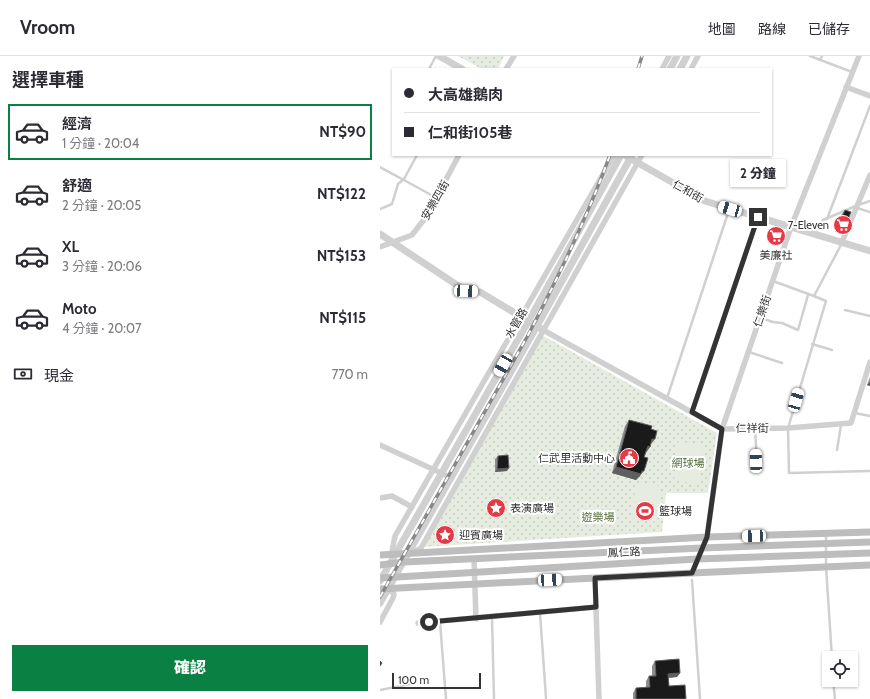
<!DOCTYPE html>
<html lang="zh-TW">
<head>
<meta charset="utf-8">
<style>
  body { margin:0; font-family:Cabin,"Noto Sans TC",sans-serif; background:#f2f2f3; color:#2b2b33; height:100vh; display:flex; flex-direction:column; font-size:15px; white-space:nowrap }
  * { box-sizing:border-box; margin:0 }
  p { font-size:13px; color:#7c7c81 }
  .icon { flex:none; width:22px; height:22px; fill:none; stroke:currentColor; stroke-width:2; stroke-linecap:round; stroke-linejoin:round }
  .map { position:relative; flex:1; overflow:hidden }
  .details { display:flex; flex-direction:column; background:#fff; width:380px }
  .details>* { flex:none }
  .top-card { position:absolute; left:12px; top:12px; width:380px; height:88px; border-radius:0px; box-shadow:0 1px 3px #0004; display:grid; align-content:center; height:88px; padding:0 12px; background:#fff }
  .controls { position:absolute; left:442px; top:595px; display:grid; gap:8px }
  .controls a { display:grid; place-items:center; width:36px; height:36px; border-radius:0px; background:#fff; box-shadow:0 1px 3px #0004; font-size:20px }
  .scale { position:absolute; left:12px; bottom:10px; width:89px; box-sizing:border-box; padding-left:4px; border:2px solid #333; border-top:0; font-size:11px; line-height:14px; white-space:nowrap; color:#333; -webkit-text-stroke:3px #fff; paint-order:stroke }
  .end { position:absolute; width:18px; height:18px; margin:-9px; border:5px solid #333; background:#fff; box-shadow:0 0 0 2px #fff }
  .from { border-radius:50% }
  .bubble { position:absolute; height:28px; border-radius:0px; background:#fff; box-shadow:0 1px 3px #0004; font-size:13px; font-weight:800; line-height:28px; text-align:center }
  .car { position:absolute; width:12px; height:24px; margin:-12px -6px; border-radius:5px; box-shadow:0 0 3px 1px #0007; background:linear-gradient(#fff 24%,#345 0 40%,#fff 0 76%,#345 0 86%,#fff 0) }
  .top-card b { display:flex; align-items:center; gap:14px; height:38px; font-size:15px }
  .top-card b+b { border-top:1px solid #e1e1e2 }
  .top-card i { width:10px; height:10px; background:#2b2b33 }
  ul { padding:0; list-style:none }
  li { display:flex; align-items:center; gap:12px; height:56px; margin:0 8px 6px; padding:0 4px; border:2px solid transparent; border-radius:0px }
  li div { flex:1 }
  li b { display:block; font-size:15px }
  li em { font-style:normal; font-weight:800 }
  li.current { border-color:#0b8043 }
  li>.icon { width:36px; height:36px; stroke-width:1.5 }
  h2 { padding:0 12px; font-size:18px; line-height:48px }
  .pay { display:flex; align-items:center; gap:10px; height:44px; padding:0 12px; font-size:15px }
  .pay p { margin-inline-start:auto }
  .primary-button { display:flex; gap:8px; margin-top:auto; padding:8px 12px }
  .primary-button a { flex:1; height:46px; border-radius:0px; background:#0b8043; color:#fff; font-size:16px; font-weight:800; line-height:46px; text-align:center }
  header { display:flex; align-items:center; gap:24px; box-sizing:border-box; height:56px; padding:0 20px; background:#fff; border-bottom:1px solid #e1e1e2 }
  header strong { font-size:19px }
  nav { display:flex; gap:22px; margin-inline-start:auto; font-size:14px }
  main { display:flex; flex:1; min-height:0 }
  .map>svg:first-child { display:block }
</style>
</head>
<body>
<header>
<strong>Vroom</strong>
<nav><a>地圖</a><a>路線</a><a>已儲存</a></nav>
</header>
<main>
<section class="details">
<h2>選擇車種</h2>
<ul>
<li class="current"><svg class="icon" aria-label="car" viewBox="0 0 24 24"><path d="M5 17H2v-5l4-1 3-4h7l3 4 3 1v5h-3M9 17h6M6 11h13"/><circle cx="7" cy="17" r="2"/><circle cx="17" cy="17" r="2"/></svg><div><b>經濟</b><p>1 分鐘 · 20:04</p></div><em>NT$90</em></li>
<li><svg class="icon" aria-label="car" viewBox="0 0 24 24"><path d="M5 17H2v-5l4-1 3-4h7l3 4 3 1v5h-3M9 17h6M6 11h13"/><circle cx="7" cy="17" r="2"/><circle cx="17" cy="17" r="2"/></svg><div><b>舒適</b><p>2 分鐘 · 20:05</p></div><em>NT$122</em></li>
<li><svg class="icon" aria-label="car" viewBox="0 0 24 24"><path d="M5 17H2v-5l4-1 3-4h7l3 4 3 1v5h-3M9 17h6M6 11h13"/><circle cx="7" cy="17" r="2"/><circle cx="17" cy="17" r="2"/></svg><div><b>XL</b><p>3 分鐘 · 20:06</p></div><em>NT$153</em></li>
<li><svg class="icon" aria-label="car" viewBox="0 0 24 24"><path d="M5 17H2v-5l4-1 3-4h7l3 4 3 1v5h-3M9 17h6M6 11h13"/><circle cx="7" cy="17" r="2"/><circle cx="17" cy="17" r="2"/></svg><div><b>Moto</b><p>4 分鐘 · 20:07</p></div><em>NT$115</em></li>
</ul>
<div class="pay"><svg class="icon" aria-label="cash" viewBox="0 0 24 24"><path d="M3 7h18v10H3z"/><circle cx="12" cy="12" r="2"/></svg>現金<p>770 m</p></div>
<div class="primary-button"><a>確認</a></div>
</section>
<div class="map">
<svg width="490" height="643" viewBox="0 0 490 643">
  <defs>
    <pattern id="green-dots" width="8" height="8" patternUnits="userSpaceOnUse"><rect width="8" height="8" fill="#e6ecdf"/><path d="M2 2h.1M6 6h.1" fill="none" stroke="#c6cbc0" stroke-width="1.8" stroke-linecap="round"/></pattern>
  </defs>
  <rect width="100%" height="100%" fill="#fff"/>
  <!-- green -->
  <g fill="url(#green-dots)">
    <polygon points="78,0 124,0 118,13 102,13"/>
    <polygon points="162,279 337,377 328,437 286,437 282,476 41,491"/>
  </g>
  <!-- pitch -->
  <g fill="#e6ecdf">
    <polygon points="298,386 323,388 322,407 296,405"/>
    <polygon points="296,406 322,408 320,428 294,424"/>
    <polygon points="256,427 281,430 277,466 251,462"/>
  </g>
  <g fill="none" stroke-linecap="round" stroke-linejoin="round">
    <!-- service -->
    <g stroke="#d0d0d0" stroke-width="2.5">
      <polyline points="430,0 472,16"/>
      <polyline points="440,4 442,0"/>
      <polyline points="49,13 56,0"/>
      <polyline points="0,111 55,141"/>
      <polyline points="477,152 490,156"/>
      <polyline points="0,153 12,148 18,128 24,123 37,99"/>
      <polyline points="447,163 490,50"/>
      <polyline points="432,177 443,164 478,149 490,145"/>
      <polyline points="462,187 434,240 446,245 408,372 409,417 490,415"/>
      <polyline points="393,225 434,240"/>
      <polyline points="465,254 490,260"/>
      <polyline points="381,262 393,266 402,267 418,274 428,239"/>
      <polyline points="432,288 452,294"/>
      <polyline points="369,296 402,307"/>
      <polyline points="287,342 349,154"/>
      <polyline points="311,356 378,162"/>
      <polyline points="475,357 490,360"/>
      <polyline points="375,374 377,405"/>
      <polyline points="457,394 461,369"/>
      <polyline points="446,478 446,511 452,602"/>
      <polyline points="312,524 320,643"/>
      <polyline points="160,557 166,642"/>
      <polyline points="112,562 114,643"/>
      <polyline points="60,566 66,643"/>
      <polyline points="453,624 455,643"/>
      <polyline points="0,634 31,628"/>
    </g>
    <!-- minor -->
    <g stroke="#d0d0d0" stroke-width="5.5">
      <polyline points="126,13 134,0"/>
      <polyline points="282,13 289,0"/>
      <polyline points="311,13 318,0"/>
      <polyline points="466,31 490,40"/>
      <polyline points="462,186 490,119"/>
      <polyline points="0,191 32,179 46,161 79,99"/>
      <polyline points="163,274 342,373 408,372 471,367 490,306"/>
      <polyline points="0,389 72,422"/>
      <polyline points="0,442 12,440 32,451"/>
      <polyline points="34,496 41,492 262,99"/>
      <polyline points="15,499 12,495 15,480 234,99"/>
      <polyline points="94,503 96,563"/>
      <polyline points="312,517 327,481 342,373 411,171 479,0"/>
      <polyline points="215,522 219,643"/>
      <polyline points="0,566 13,542 14,538 8,533"/>
      <polyline points="38,567 216,551"/>
    </g>
    <!-- tertiary -->
    <g stroke="#d0d0d0" stroke-width="7">
      <polyline points="59,0 82,13"/>
      <polyline points="290,13 297,0"/>
      <polyline points="300,13 307,0"/>
      <polyline points="246,100 325,145 490,195"/>
      <polyline points="0,178 86,235 100,236 163,274"/>
      <polyline points="0,525 153,257 241,99"/>
      <polyline points="0,547 157,270 252,99"/>
    </g>
    <!-- secondary -->
    <g stroke="#bdbdbd" stroke-width="7">
      <polyline points="0,499 327,481 490,476"/>
      <polyline points="0,509 24,506 322,492 490,486"/>
      <polyline points="0,522 317,503 490,497"/>
      <polyline points="0,533 312,517 490,509"/>
    </g>
    <!-- rail casing -->
    <g stroke="#888" stroke-width="3.5">
      <g id="rail">
        <polyline points="258,13 262,0"/>
        <path d="M 0,541 L 147,281 C 178,222 207,162 230,99"/>
      </g>
    </g>
    <!-- rail -->
    <use href="#rail" stroke="#fff" stroke-width="2" stroke-dasharray="6" stroke-linecap="butt"/>
  </g>
  <!-- wall -->
  <g fill="#8c8c8c">
    <polygon points="465,154 464,173 461,178 455,175 461,159"/>
    <polygon points="490,321 490,330 487,329"/>
    <polygon points="249,364 271,373 270,389 266,396 260,421 259,421 256,424 232,417 245,370"/>
    <polygon points="118,400 127,415 115,416 115,403"/>
    <polygon points="275,605 300,617 297,621 288,622 289,630 306,643 253,643 253,637 256,632 266,632 266,625 269,620 272,620 272,610"/>
  </g>
  <!-- shaded-wall -->
  <g fill="#5f5f5f">
    <polygon points="458,171 464,173 461,178 455,175"/>
    <polygon points="490,326 490,330 487,329"/>
    <polygon points="272,383 275,383 270,389"/>
    <polygon points="268,390 270,391 266,397"/>
    <polygon points="236,411 262,415 264,415 256,424 232,417"/>
    <polygon points="129,412 127,415 115,416 117,413"/>
    <polygon points="300,617 297,621 285,622 288,618"/>
  </g>
  <!-- building -->
  <g fill="#1a1a1a" stroke="#5f5f5f">
    <polygon points="465,154 471,156 464,173 458,171"/>
    <polygon points="249,364 272,370 271,373 277,375 275,383 272,383 270,391 268,390 264,401 268,402 264,415 262,415 261,418 236,411"/>
    <polygon points="128,399 129,412 117,413 118,400"/>
    <polygon points="299,603 300,617 288,618 289,630 305,629 306,643 256,643 256,632 270,631 269,620 276,620 275,605"/>
    <polygon points="0,605 2,607 0,610"/>
  </g>
  <g fill="none" stroke-linecap="round" stroke-linejoin="round">
    <!-- route -->
    <polyline stroke="#333" stroke-width="5" points="49,566 216,551 215,522 312,517 327,481 342,373 312,356 378,161"/>
  </g>
  <!-- icons -->
  <defs>
    <g id="supermarket-disc" transform="scale(1)"><circle r="9.5" fill="#e63946" stroke="#fff"/><path d="M-6-5.5h2.5l.6 2H6L4.5 2H-2.5L-4.4-4H-6ZM-1.5 3.2a1.3 1.3 0 1 0 .1 0ZM3 3.2a1.3 1.3 0 1 0 .1 0Z" fill="#fff"/></g>
    <g id="civic-disc" transform="scale(1)"><circle r="9.5" fill="#e63946" stroke="#fff"/><path d="M-.6-6.5H3V-4.5H.6V-3L4-1V1h2V6H-6V1h2V-1L-.6-3ZM-1.2 2.5V6h2.4V2.5Z" fill="#fff"/></g>
    <g id="sight-disc" transform="scale(1)"><circle r="9.5" fill="#e63946" stroke="#fff"/><path d="M0-6L1.8-2.2L6-1.7L2.9 1.2L3.7 5.4L0 3.3L-3.7 5.4L-2.9 1.2L-6-1.7L-1.8-2.2Z" fill="#fff"/></g>
    <g id="stadium-disc" transform="scale(1)"><circle r="9.5" fill="#e63946" stroke="#fff"/><path d="M0-5a6.5 5 0 1 0 0 10a6.5 5 0 1 0 0-10ZM-3.5-1.8h7v3.6h-7Z" fill="#fff"/></g>
  </defs>
  <g fill-rule="evenodd">
    <use href="#supermarket-disc" x="463" y="169"/>
    <use href="#supermarket-disc" x="396" y="180"/>
    <use href="#civic-disc" x="249" y="402"/>
    <use href="#sight-disc" x="116" y="452"/>
    <use href="#stadium-disc" x="265" y="455"/>
    <use href="#sight-disc" x="65" y="479"/>
  </g>
  <g text-anchor="middle" dominant-baseline="central" stroke-width="4" stroke-linejoin="round" paint-order="stroke">
    <!-- street labels -->
    <g font-size="11" fill="#333" stroke="#fff">
      <text transform="translate(308 135) rotate(30)">仁和街</text>
      <text transform="translate(55 144) rotate(-60)">安樂四街</text>
      <text transform="translate(382 255) rotate(-71)">仁樂街</text>
      <text transform="translate(136 267) rotate(-60)">水管路</text>
      <text x="372" y="372">仁祥街</text>
      <text transform="translate(244 496) rotate(-3)">鳳仁路</text>
    </g>
    <!-- poi labels -->
    <g font-size="11" fill="#333" stroke="#fff" text-anchor="start">
      <text x="449" y="169" text-anchor="end">7-Eleven</text>
      <text x="396" y="199" text-anchor="middle">美廉社</text>
      <text x="235" y="402" text-anchor="end">仁武里活動中心</text>
      <text x="130" y="452">表演廣場</text>
      <text x="279" y="455">籃球場</text>
      <text x="79" y="479">迎賓廣場</text>
    </g>
    <!-- park labels -->
    <g font-size="11" fill="#56703f" stroke="#fff">
      <text x="308" y="407">網球場</text>
      <text x="218" y="461">遊樂場</text>
    </g>
  </g>
</svg>
<div class="controls">
<a><svg class="icon" aria-label="locate" viewBox="0 0 24 24"><circle cx="12" cy="12" r="6"/><path d="M12 2v4M12 18v4M2 12h4M18 12h4"/></svg></a>
</div>
<div class="scale">100 m</div>
<i class="end from" style="left:49px;top:566px"></i>
<i class="end" style="left:378px;top:161px"></i>
<div class="bubble" style="left:350px;top:103px;width:56px">2 分鐘</div>
<i class="car" style="left:350px;top:153px;rotate:286deg"></i>
<i class="car" style="left:86px;top:235px;rotate:93deg"></i>
<i class="car" style="left:123px;top:309px;rotate:210deg"></i>
<i class="car" style="left:416px;top:344px;rotate:16deg"></i>
<i class="car" style="left:376px;top:405px;rotate:358deg"></i>
<i class="car" style="left:374px;top:480px;rotate:268deg"></i>
<i class="car" style="left:170px;top:524px;rotate:87deg"></i>
<div class="top-card">
<b><i class="from"></i>大高雄鵝肉</b>
<b><i></i>仁和街105巷</b>
</div>
</div>
</main>
</body>
</html>
